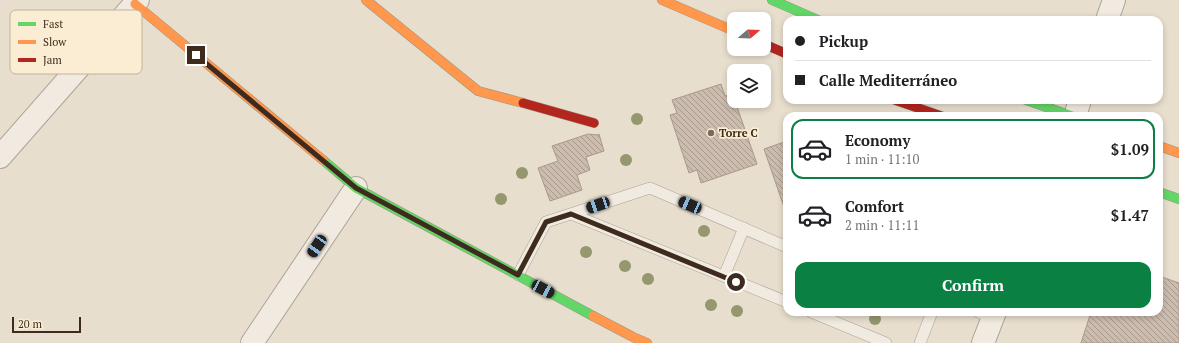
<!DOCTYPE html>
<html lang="en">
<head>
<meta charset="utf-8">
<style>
  body { margin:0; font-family:"PT Serif",serif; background:#f2f2f2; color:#202124; height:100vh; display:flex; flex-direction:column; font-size:15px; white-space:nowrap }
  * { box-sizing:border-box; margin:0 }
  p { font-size:13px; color:#757577 }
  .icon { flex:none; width:22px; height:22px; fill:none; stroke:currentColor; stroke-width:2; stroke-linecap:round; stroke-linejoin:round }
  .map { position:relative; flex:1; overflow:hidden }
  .drawer { position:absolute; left:783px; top:112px; width:380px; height:204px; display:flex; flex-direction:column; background:#fff; border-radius:12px; box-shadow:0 2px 6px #0003 }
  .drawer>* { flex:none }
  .hud { position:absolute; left:783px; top:16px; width:380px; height:88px; border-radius:12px; box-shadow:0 2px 6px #0003; display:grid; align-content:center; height:88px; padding:0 12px; background:#fff }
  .needle { width:26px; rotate:71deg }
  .tools { position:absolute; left:727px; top:12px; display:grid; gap:8px }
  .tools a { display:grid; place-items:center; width:44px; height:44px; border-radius:8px; background:#fff; box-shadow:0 2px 6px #0003; font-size:20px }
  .scale { position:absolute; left:12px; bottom:10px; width:69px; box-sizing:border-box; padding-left:4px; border:2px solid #3e2b1d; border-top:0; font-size:11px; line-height:14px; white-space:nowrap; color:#3e2b1d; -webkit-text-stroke:3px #faedd3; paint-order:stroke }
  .end { position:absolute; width:18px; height:18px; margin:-9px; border:5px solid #3e2b1d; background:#fff; box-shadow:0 0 0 2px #fff }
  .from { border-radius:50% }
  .car { position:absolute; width:12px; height:24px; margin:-12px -6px; border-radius:5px; box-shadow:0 0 3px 1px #0007; background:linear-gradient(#222 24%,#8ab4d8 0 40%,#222 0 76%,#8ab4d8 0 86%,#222 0) }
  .hud b { display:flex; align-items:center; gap:14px; height:38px; font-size:15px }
  .hud b+b { border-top:1px solid #e0e0e0 }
  .hud i { width:10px; height:10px; background:#202124 }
  ul { padding:7px 0 0; list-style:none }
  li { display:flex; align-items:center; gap:12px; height:60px; margin:0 8px 6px; padding:0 4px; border:2px solid transparent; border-radius:12px }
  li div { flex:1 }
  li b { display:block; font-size:15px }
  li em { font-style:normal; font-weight:800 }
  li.current { border-color:#0b8043 }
  li>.icon { width:36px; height:36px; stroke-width:1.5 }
  .button { display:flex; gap:8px; margin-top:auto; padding:8px 12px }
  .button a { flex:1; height:46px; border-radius:12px; background:#0b8043; color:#fff; font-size:16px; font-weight:800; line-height:46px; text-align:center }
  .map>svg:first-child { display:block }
</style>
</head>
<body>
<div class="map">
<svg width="1179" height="343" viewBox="0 0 1179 343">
  <defs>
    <pattern id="building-back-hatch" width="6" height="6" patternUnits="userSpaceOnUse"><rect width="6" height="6" fill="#ccbcae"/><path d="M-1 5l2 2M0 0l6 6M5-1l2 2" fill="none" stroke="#a7998d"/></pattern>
  </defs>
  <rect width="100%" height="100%" fill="#e8decd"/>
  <!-- building -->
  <g fill="url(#building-back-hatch)" stroke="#a9998c">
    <polygon points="721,84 725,96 733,94 734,101 735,101 757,164 701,183 697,170 689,173 670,115 677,113 672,100"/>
    <polygon points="588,134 597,135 599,134 604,151 586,157 590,170 577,175 582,190 550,201 538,168 558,161 552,146"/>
    <polygon points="787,141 787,206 784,207 764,149"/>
    <polygon points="1159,276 1179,283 1179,343 1081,343 1091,312 1159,312"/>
  </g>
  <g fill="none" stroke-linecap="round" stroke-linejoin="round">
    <!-- lane casing -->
    <g stroke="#ada397" stroke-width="12">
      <g id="lane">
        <polyline points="571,214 787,302"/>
        <polyline points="518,275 546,222 650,188 787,247"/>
        <polyline points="724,276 744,228"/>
        <polyline points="811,312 886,343"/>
        <polyline points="978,312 993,318"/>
        <polyline points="920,343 932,312"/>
      </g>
    </g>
    <!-- street casing -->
    <g stroke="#ada397" stroke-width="24">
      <g id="street">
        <polyline points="1107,20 1114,0"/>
        <polyline points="1075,116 1080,100"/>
        <polyline points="0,157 138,0"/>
        <polyline points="252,343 356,188"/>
        <polyline points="983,343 995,312"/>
      </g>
    </g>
    <!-- fast casing -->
    <g stroke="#9d9386" stroke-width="10">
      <g id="fast">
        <polyline points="772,0 818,20"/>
        <polyline points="1026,100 1072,116"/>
        <polyline points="323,160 356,188 593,316"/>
        <polyline points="1159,192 1179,199"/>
      </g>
    </g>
    <!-- slow casing -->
    <g stroke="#9d9386" stroke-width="10">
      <g id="slow">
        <polyline points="366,0 478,91 523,103"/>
        <polyline points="662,0 734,31"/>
        <polyline points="135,4 323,160"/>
        <polyline points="1159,146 1179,153"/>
        <polyline points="593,316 633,337 647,343"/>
      </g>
    </g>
    <!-- jam casing -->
    <g stroke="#9d9386" stroke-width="10">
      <g id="jam">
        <polyline points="764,44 787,54"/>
        <polyline points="895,100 941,116"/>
        <polyline points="523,103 594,123"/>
      </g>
    </g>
    <!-- lane -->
    <use href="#lane" stroke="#f0eae0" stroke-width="11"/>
    <!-- street -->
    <use href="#street" stroke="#f0eae0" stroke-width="22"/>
    <!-- fast -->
    <use href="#fast" stroke="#63d668" stroke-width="9"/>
    <!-- slow -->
    <use href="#slow" stroke="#ff974d" stroke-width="9"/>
    <!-- jam -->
    <use href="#jam" stroke="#b3261e" stroke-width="9"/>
  </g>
  <!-- trees -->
  <g fill="#95976e">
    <circle cx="637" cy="119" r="6"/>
    <circle cx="626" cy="160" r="6"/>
    <circle cx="522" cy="173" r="6"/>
    <circle cx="501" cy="199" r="6"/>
    <circle cx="704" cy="231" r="6"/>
    <circle cx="586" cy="252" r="6"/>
    <circle cx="625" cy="266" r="6"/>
    <circle cx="648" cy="279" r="6"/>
    <circle cx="711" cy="305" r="6"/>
    <circle cx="737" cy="311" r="6"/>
    <circle cx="875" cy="319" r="6"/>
  </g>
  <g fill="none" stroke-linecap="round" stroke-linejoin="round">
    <!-- route -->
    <polyline stroke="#3e2b1d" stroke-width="5" points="196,55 356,188 518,275 546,222 571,214 736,282"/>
  </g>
  <!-- markers -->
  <circle fill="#7a6a5b" stroke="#faedd3" stroke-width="1.5" cx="711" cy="133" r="4"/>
  <g text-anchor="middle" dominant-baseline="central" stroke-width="3.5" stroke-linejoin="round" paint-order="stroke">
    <!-- poi labels -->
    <g font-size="11" font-weight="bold" fill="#3e2b1d" stroke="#faedd3" text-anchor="start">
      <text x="719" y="133">Torre C</text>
    </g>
  </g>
  <!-- legend -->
  <rect x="10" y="10" width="132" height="64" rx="6" fill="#faedd3" stroke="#c2b39c" stroke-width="1"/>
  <rect x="18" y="22" width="18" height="4" fill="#63d668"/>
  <rect x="18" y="40" width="18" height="4" fill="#ff974d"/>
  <rect x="18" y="58" width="18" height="4" fill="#b3261e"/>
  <g font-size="11" fill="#3e2b1d">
    <text x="43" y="28">Fast</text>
    <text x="43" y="46">Slow</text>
    <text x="43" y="64">Jam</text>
  </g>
</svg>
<div class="tools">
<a><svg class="needle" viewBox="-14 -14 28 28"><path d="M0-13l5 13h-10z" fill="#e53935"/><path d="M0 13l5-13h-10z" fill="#757577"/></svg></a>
<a><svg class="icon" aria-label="layers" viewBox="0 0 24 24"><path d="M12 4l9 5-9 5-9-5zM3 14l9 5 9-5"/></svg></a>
</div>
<div class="scale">20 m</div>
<i class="end from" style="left:736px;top:282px"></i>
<i class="end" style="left:196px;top:55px"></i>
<i class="car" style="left:598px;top:205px;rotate:251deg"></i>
<i class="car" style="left:690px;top:205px;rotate:293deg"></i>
<i class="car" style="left:317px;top:246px;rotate:214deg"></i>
<i class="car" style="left:543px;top:289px;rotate:118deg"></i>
<div class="hud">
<b><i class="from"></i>Pickup</b>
<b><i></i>Calle Mediterráneo</b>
</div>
<section class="drawer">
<ul>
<li class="current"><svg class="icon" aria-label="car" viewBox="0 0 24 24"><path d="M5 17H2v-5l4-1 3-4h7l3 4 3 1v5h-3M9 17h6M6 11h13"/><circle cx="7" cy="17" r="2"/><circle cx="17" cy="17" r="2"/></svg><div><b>Economy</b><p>1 min · 11:10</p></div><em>$1.09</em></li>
<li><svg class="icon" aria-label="car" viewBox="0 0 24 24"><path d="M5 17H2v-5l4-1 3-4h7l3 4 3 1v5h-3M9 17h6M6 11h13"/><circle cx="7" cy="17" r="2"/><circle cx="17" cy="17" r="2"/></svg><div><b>Comfort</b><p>2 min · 11:11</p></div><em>$1.47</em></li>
</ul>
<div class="button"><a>Confirm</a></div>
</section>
</div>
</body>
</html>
